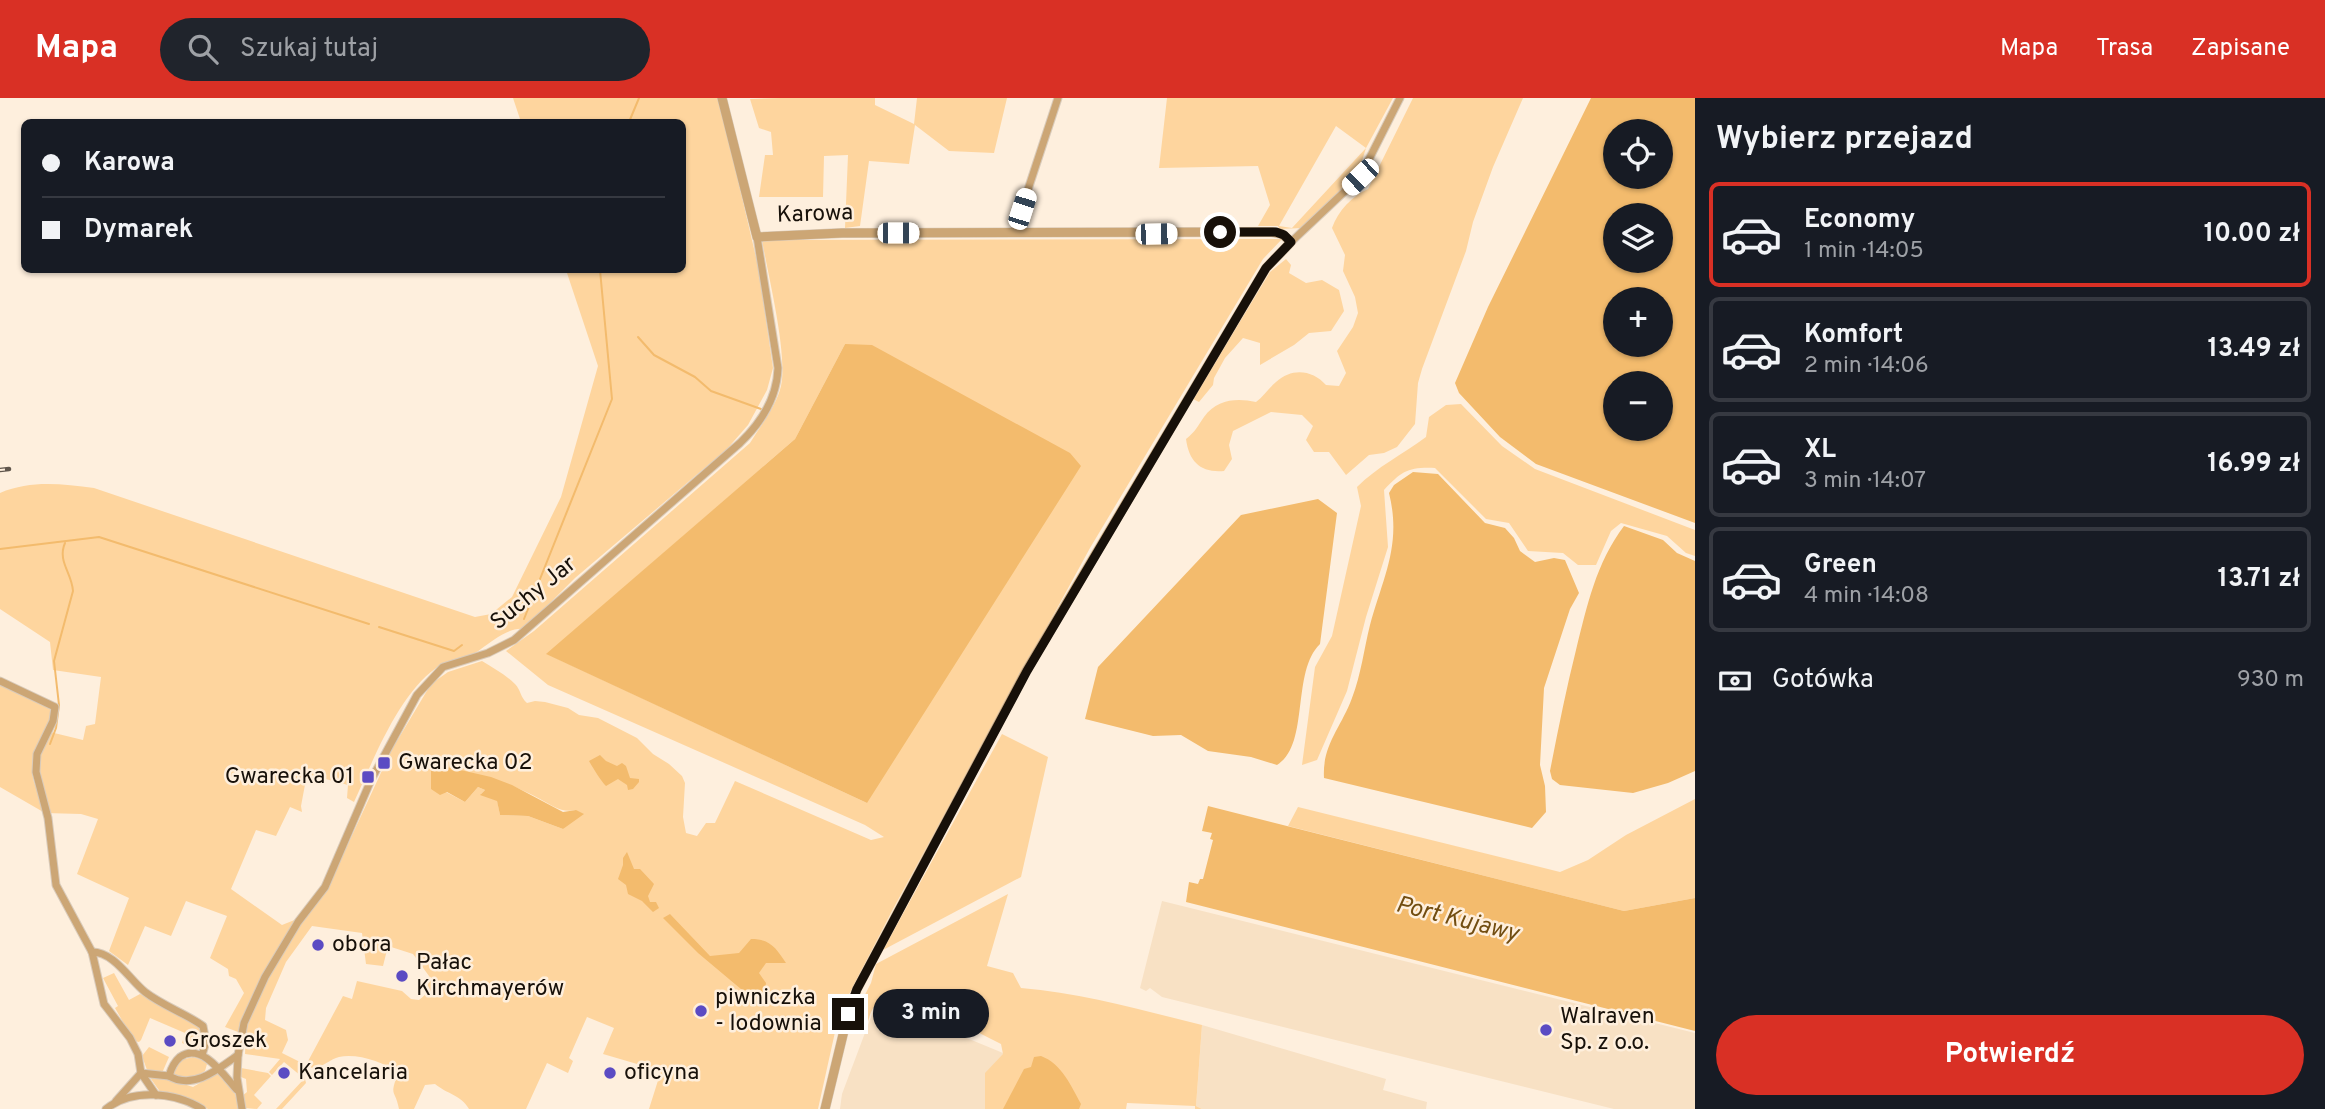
<!DOCTYPE html>
<html lang="pl">
<head>
<meta charset="utf-8">
<style>
  body { margin:0; font-family:Overpass,sans-serif; background:#20242c; color:#f1f3f6; height:100vh; display:flex; flex-direction:column; font-size:26px; white-space:nowrap }
  * { box-sizing:border-box; margin:0 }
  p { font-size:23px; color:#9ea1a6 }
  .icon { flex:none; width:38px; height:38px; fill:none; stroke:currentColor; stroke-width:2; stroke-linecap:round; stroke-linejoin:round }
  .map { position:relative; flex:1; overflow:hidden }
  .sheet { display:flex; flex-direction:column; background:#171b24; width:630px }
  .sheet>* { flex:none }
  .top-card { position:absolute; left:21px; top:21px; width:665px; height:154px; border-radius:10px; box-shadow:0 2px 5px #0004; display:grid; align-content:center; height:154px; padding:0 21px; background:#171b24 }
  .buttons { position:absolute; left:1603px; top:21px; display:grid; gap:14px }
  .buttons a { display:grid; place-items:center; width:70px; height:70px; border-radius:50%; background:#171b24; box-shadow:0 2px 5px #0004; font-size:35px }
  .end { position:absolute; width:32px; height:32px; margin:-16px; border:9px solid #171009; background:#fff; box-shadow:0 0 0 4px #fff }
  .from { border-radius:50% }
  .bubble { position:absolute; height:49px; border-radius:24px; background:#171b24; box-shadow:0 2px 5px #0004; font-size:23px; font-weight:700; line-height:49px; text-align:center }
  .car { position:absolute; width:21px; height:42px; margin:-21px -10px; border-radius:9px; box-shadow:0 0 5px 2px #0007; background:linear-gradient(#fff 24%,#345 0 40%,#fff 0 76%,#345 0 86%,#fff 0) }
  .top-card b { display:flex; align-items:center; gap:24px; height:66px; font-size:26px }
  .top-card b+b { border-top:2px solid #363941 }
  .top-card i { width:18px; height:18px; background:#f1f3f6 }
  ul { padding:0; list-style:none }
  li { display:flex; align-items:center; gap:21px; height:105px; margin:0 14px 10px; padding:0 7px; border:4px solid #363941; border-radius:10px }
  li div { flex:1 }
  li b { display:block; font-size:26px }
  li em { font-style:normal; font-weight:700 }
  li.on { border-color:#d93025 }
  li>.icon { width:63px; height:63px; stroke-width:1.5 }
  h2 { padding:0 21px; font-size:32px; line-height:84px }
  .pay { display:flex; align-items:center; gap:18px; height:77px; padding:0 21px; font-size:26px }
  .pay p { margin-inline-start:auto }
  .button { display:flex; gap:14px; margin-top:auto; padding:14px 21px }
  .button a { flex:1; height:80px; border-radius:42px; background:#d93025; color:#fff; font-size:28px; font-weight:700; line-height:80px; text-align:center }
  header { display:flex; align-items:center; gap:42px; box-sizing:border-box; height:98px; padding:0 35px; background:#d93025; color:#fff }
  header strong { font-size:33px }
  nav { display:flex; gap:38px; margin-inline-start:auto; font-size:24px }
  .search { width:490px; height:63px; background:#20242c; display:flex; align-items:center; gap:18px; box-sizing:border-box; padding:0 24px; border-radius:38px; color:#9ea1a6; font-size:26px }
  main { display:flex; flex:1; min-height:0 }
  .map>svg:first-child { display:block }
</style>
</head>
<body>
<header>
<strong>Mapa</strong>
<div class="search"><svg class="icon" aria-label="search" viewBox="0 0 24 24"><circle cx="10" cy="10" r="6"/><path d="M15 15l6 6"/></svg>Szukaj tutaj</div>
<nav><a>Mapa</a><a>Trasa</a><a>Zapisane</a></nav>
</header>
<main>
<div class="map">
<svg width="1695" height="1011" viewBox="0 0 1695 1011">
  <rect width="100%" height="100%" fill="#feefdd"/>
  <!-- built -->
  <g fill="#f8e1c4">
    <polygon points="1162,803 1695,935 1695,1011 1614,1011 1162,899 1150,890 1146,893 1140,890"/>
    <polygon points="877,903 1003,955 1081,1011 840,1011 842,996"/>
    <polygon points="1202,927 1386,981 1383,992 1427,1004 1426,1011 1202,1011 1196,1008"/>
  </g>
  <!-- green -->
  <g fill="#fed59e" fill-rule="evenodd">
    <path d="M 513,0 L 719,0 L 758,168 L 773,270 L 767,292 L 748,327 L 727,351 L 575,480 L 524,531 C 509,529 492,543 481,551 C 469,561 448,560 436,570 C 398,597 373,663 354,704 L 347,700 L 348,687 L 307,676 L 301,708 L 302,714 L 290,709 L 276,738 L 256,732 L 231,791 L 282,827 L 302,819 L 314,809 L 330,785 L 391,653 L 431,586 L 448,574 L 482,563 C 493,570 505,576 515,586 C 521,592 520,599 527,605 L 535,603 L 545,604 L 568,610 L 579,617 L 598,620 L 637,640 L 653,656 L 669,666 L 682,678 L 685,685 L 683,719 L 686,735 L 697,738 L 706,725 L 715,725 L 735,683 L 871,742 L 884,739 L 865,727 L 548,587 L 506,553 L 534,533 L 750,345 C 761,327 776,309 781,288 C 788,256 768,177 762,142 L 1282,141 L 1263,161 L 1090,450 L 893,811 L 839,916 L 818,1011 L 649,1011 L 661,973 L 603,956 L 614,930 L 587,919 L 569,960 L 573,963 L 568,975 L 547,965 L 526,1011 L 469,1011 C 461,997 447,996 435,986 L 425,987 L 414,1011 L 399,1011 C 395,990 389,1000 398,975 C 384,964 357,955 339,959 C 331,961 323,968 314,971 L 307,967 L 301,978 L 284,964 L 272,977 L 269,974 L 280,961 L 245,956 L 246,937 L 225,929 L 244,895 L 236,881 L 229,878 L 228,871 L 210,860 L 227,818 L 186,803 L 171,838 L 145,828 L 128,867 L 109,853 L 129,800 L 77,776 L 98,721 L 81,716 L 45,715 L 0,689 L 0,585 L 53,609 C 48,634 20,668 39,694 L 39,656 L 50,634 L 83,642 L 86,628 L 95,626 L 101,579 L 53,572 L 50,544 L 0,511 L 0,395 C 31,382 61,386 94,390 L 475,519 L 491,516 L 512,499 L 561,399 L 598,268 L 566,172 L 682,172 L 682,24 L 521,24 ZM 845,246 L 867,705 L 547,556 L 795,341 ZM 439,667 C 479,677 502,681 540,701 C 553,708 561,715 576,712 L 563,731 L 528,718 L 500,717 L 497,702 L 481,696 L 485,692 L 478,689 L 465,704 L 446,694 ZM 312,828 L 362,835 L 366,866 L 383,868 L 388,848 L 413,856 L 429,878 L 426,896 L 419,902 L 411,901 L 402,893 L 357,883 L 352,901 L 343,898 L 306,967 L 282,955 L 288,942 L 286,932 L 265,922 L 266,910 L 286,864 Z"/>
    <polygon points="780,0 875,0 875,7 914,26 917,0 1007,0 994,55 949,53 915,27 909,66 869,63 860,128 845,130 848,57 824,58 823,99 759,99 765,57 773,57 771,34 759,30 750,1"/>
    <path d="M 1167,0 L 1393,0 L 1366,50 L 1357,78 L 1302,130 L 1279,131 L 1278,128 L 1258,128 L 1270,107 L 1258,68 L 1159,70 ZM 1336,28 L 1366,50 L 1292,130 L 1279,128 Z"/>
    <path d="M 1413,0 L 1523,0 L 1493,69 L 1473,124 L 1466,153 L 1422,271 L 1418,285 L 1415,326 L 1397,349 L 1384,355 L 1369,357 L 1346,377 L 1329,354 L 1314,354 L 1306,342 L 1313,328 L 1302,317 L 1271,314 L 1233,333 L 1229,347 L 1232,361 L 1224,373 C 1201,375 1189,364 1186,341 C 1196,333 1197,329 1204,319 C 1217,301 1237,300 1256,304 C 1264,298 1269,290 1276,284 C 1292,269 1313,272 1326,287 L 1339,288 L 1346,275 L 1337,253 L 1353,229 L 1358,215 L 1355,199 L 1343,173 L 1345,157 L 1332,130 C 1338,113 1352,98 1368,91 Z"/>
    <polygon points="1286,161 1291,167 1289,175 1306,185 1322,182 1339,192 1344,213 1331,233 1309,235 1294,247 1260,267 1260,245 1243,240 1225,260 1214,280 1213,287 1199,304 1193,301 1270,174"/>
    <path d="M 1461,306 L 1502,348 L 1535,371 L 1695,432 L 1695,458 L 1686,455 L 1667,438 L 1621,425 L 1611,433 L 1596,467 L 1578,467 L 1563,455 L 1528,453 L 1509,425 L 1486,421 L 1435,370 C 1408,369 1402,373 1384,392 L 1388,449 L 1366,519 L 1347,593 L 1317,662 L 1302,667 L 1315,569 L 1332,538 L 1361,408 L 1357,389 C 1377,369 1403,356 1426,339 L 1429,319 L 1446,307 Z"/>
    <polygon points="1002,636 1048,659 1021,779 883,852"/>
    <polygon points="1695,701 1695,800 1624,813 1288,728 1298,709 1560,774 1588,762 1626,737"/>
    <path d="M 1008,796 L 987,868 L 1013,875 L 1021,890 C 1083,895 1141,912 1202,927 L 1196,1008 L 1202,1011 L 1195,1011 L 1195,1008 L 1127,1005 L 1126,1011 L 985,1011 L 985,975 L 1003,956 L 1001,946 L 902,896 C 876,899 872,907 866,931 L 851,924 L 871,885 L 876,866 Z"/>
    <polygon points="114,875 129,902 140,896 200,928 203,946 196,951 182,945 185,935 150,920 141,942 139,944 134,943 115,910 118,908 103,880"/>
    <polygon points="149,949 169,959 162,975 147,972 142,958"/>
    <polygon points="193,959 202,962 207,966 205,973 189,982 174,977 174,971 181,962"/>
    <polygon points="241,970 268,975 271,978 254,997 262,1005 257,1011 245,1010 242,998 247,994 246,981 241,979"/>
    <polygon points="217,975 235,996 239,1011 208,1011 179,997 161,995 151,981 152,979 165,980 193,989"/>
    <polygon points="304,977 306,985 282,1011 276,1011 303,982"/>
  </g>
  <!-- water -->
  <g fill="#f3bb6d" fill-rule="evenodd">
    <path d="M 1591,0 L 1695,0 L 1695,425 L 1536,366 L 1500,339 L 1459,295 L 1455,285 L 1488,209 ZM 1661,33 L 1661,79 L 1615,79 L 1615,33 ZM 1615,117 L 1661,117 L 1661,163 L 1615,163 ZM 1661,201 L 1661,247 L 1615,247 L 1615,201 ZM 1661,285 L 1661,331 L 1615,331 L 1615,285 Z"/>
    <polygon points="845,246 872,247 1070,355 1081,368 867,705 546,556 795,341"/>
    <path d="M 1413,374 L 1438,376 L 1485,425 L 1505,430 L 1514,440 L 1520,453 L 1535,464 L 1554,460 L 1565,462 L 1579,495 L 1570,511 L 1544,590 L 1540,667 L 1545,688 L 1546,714 L 1532,730 L 1324,680 C 1322,647 1341,630 1352,600 C 1361,577 1364,551 1370,527 C 1383,479 1402,447 1389,395 L 1394,387 Z"/>
    <path d="M 1318,401 L 1337,415 L 1320,546 C 1291,574 1310,647 1277,667 L 1251,659 L 1208,653 L 1181,637 L 1153,638 L 1085,621 L 1098,569 L 1241,417 Z"/>
    <path d="M 1624,428 L 1663,442 L 1677,455 L 1695,463 L 1695,673 L 1668,685 L 1633,695 L 1560,687 L 1552,681 L 1550,673 C 1558,632 1566,592 1576,552 C 1587,508 1596,465 1624,428 Z"/>
    <path d="M 600,657 L 606,663 L 617,668 L 622,665 L 626,668 L 630,680 L 639,681 L 639,684 L 633,691 L 628,692 L 627,687 L 618,681 L 606,688 C 601,683 593,670 589,663 Z"/>
    <polygon points="439,667 491,679 512,687 563,714 576,712 584,716 563,731 528,718 500,717 497,703 480,697 485,692 478,689 465,704 447,694 440,697 431,691 431,673"/>
    <polygon points="1208,708 1624,813 1695,800 1695,933 1186,804 1189,784 1198,786 1200,781 1203,781 1213,742 1210,741 1212,735 1202,733"/>
    <polygon points="627,754 634,771 640,771 654,786 648,798 650,804 656,804 659,810 653,814 642,803 628,796 626,787 618,781 623,767 623,760"/>
    <path d="M 670,816 L 710,858 L 739,855 L 751,841 C 770,841 776,850 786,865 L 766,865 L 759,875 L 766,885 L 764,898 L 759,902 L 754,902 L 698,855 L 663,820 Z"/>
    <path d="M 1041,958 C 1062,966 1071,988 1081,1006 L 1079,1011 L 1003,1011 L 1024,971 L 1031,969 L 1034,959 Z"/>
  </g>
  <g fill="none" stroke-linecap="round" stroke-linejoin="round">
    <!-- stream -->
    <g stroke="#f3bb6d" stroke-width="2">
      <polyline points="629,24 639,0"/>
      <polyline points="638,239 654,257 695,279 711,293 761,311"/>
      <polyline points="0,451 99,439 369,526"/>
      <polyline points="524,521 612,301 600,172"/>
      <polyline points="379,529 454,553 462,547"/>
      <path d="M 50,646 L 56,630 L 59,607 L 54,563 L 73,493 C 72,475 57,463 65,445"/>
    </g>
    <!-- minor casing -->
    <g stroke="#d9cbbb" stroke-width="9">
      <g id="minor">
        <polyline points="1014,134 1058,0"/>
        <polyline points="1291,144 1360,79 1400,0"/>
        <polyline points="0,583 55,609 53,623 37,656 36,674 48,720 56,787 92,854 104,906 130,940 138,956 141,975 156,997"/>
        <path d="M 92,854 C 114,854 129,881 145,894 C 163,908 185,915 203,928 L 206,944 L 202,957"/>
        <path d="M 169,978 C 193,992 217,972 238,957"/>
        <path d="M 116,1003 L 141,975 L 169,978 C 171,971 174,964 180,959 C 202,943 225,979 237,992"/>
        <path d="M 106,1011 C 132,990 175,994 202,1011"/>
        <path d="M 242,1011 L 237,980 L 238,957 L 244,925 L 265,879 L 298,824 L 325,789 L 371,682 L 417,597 L 443,569 L 488,555 L 514,542 L 740,345 C 761,325 777,299 778,270 L 757,139"/>
      </g>
    </g>
    <!-- tertiary casing -->
    <g stroke="#d9cbbb" stroke-width="10">
      <polyline id="tertiary" points="722,0 757,139 842,135 1272,134 1282,136 1291,144 1266,170 1026,573 857,891 848,916 825,1011"/>
    </g>
    <!-- minor -->
    <use href="#minor" stroke="#cca675" stroke-width="7"/>
    <!-- tertiary -->
    <use href="#tertiary" stroke="#cca675" stroke-width="9"/>
    <!-- rail casing -->
    <g stroke="#60564c" stroke-width="4.5">
      <polyline id="rail" points="0,372 9,371"/>
    </g>
    <!-- rail -->
    <use href="#rail" stroke="#feefdd" stroke-width="2" stroke-dasharray="5" stroke-linecap="butt"/>
  </g>
  <g fill="none" stroke-linecap="round" stroke-linejoin="round">
    <!-- route -->
    <polyline stroke="#171009" stroke-width="9" points="848,916 857,891 872,863 1027,573 1266,170 1291,144 1284,137 1276,134 1220,134"/>
  </g>
  <!-- markers -->
  <g fill="#5b4bc3" stroke="#feefdd" stroke-width="2.5">
    <rect x="377" y="658" width="14" height="14" rx="3.5"/>
    <rect x="361" y="672" width="14" height="14" rx="3.5"/>
    <circle cx="318" cy="847" r="7"/>
    <circle cx="402" cy="878" r="7"/>
    <circle cx="701" cy="913" r="7"/>
    <circle cx="1546" cy="932" r="7"/>
    <circle cx="170" cy="943" r="7"/>
    <circle cx="284" cy="975" r="7"/>
    <circle cx="610" cy="975" r="7"/>
  </g>
  <g text-anchor="middle" dominant-baseline="central" stroke-width="5" stroke-linejoin="round" paint-order="stroke">
    <!-- street labels -->
    <g font-size="23" fill="#171009" stroke="#feefdd">
      <text transform="translate(815 117) rotate(-2)">Karowa</text>
      <text transform="translate(534 496) rotate(-39)">Suchy Jar</text>
    </g>
    <!-- poi labels -->
    <g font-size="23" fill="#171009" stroke="#feefdd" text-anchor="start">
      <text x="398" y="665">Gwarecka 02</text>
      <text x="354" y="679" text-anchor="end">Gwarecka 01</text>
      <text x="332" y="847">obora</text>
      <text x="416" y="865">Pałac<tspan x="416" dy="26">Kirchmayerów</tspan></text>
      <text x="715" y="900">piwniczka<tspan x="715" dy="26">- lodownia</tspan></text>
      <text x="1560" y="919">Walraven<tspan x="1560" dy="26">Sp. z o.o.</tspan></text>
      <text x="184" y="943">Groszek</text>
      <text x="298" y="975">Kancelaria</text>
      <text x="624" y="975">oficyna</text>
    </g>
    <!-- water labels -->
    <g font-size="24" font-style="italic" fill="#724d10" stroke="#feefdd">
      <text transform="translate(1457 822) rotate(14)">Port Kujawy</text>
    </g>
  </g>
</svg>
<div class="buttons">
<a><svg class="icon" aria-label="locate" viewBox="0 0 24 24"><circle cx="12" cy="12" r="6"/><path d="M12 2v4M12 18v4M2 12h4M18 12h4"/></svg></a>
<a><svg class="icon" aria-label="layers" viewBox="0 0 24 24"><path d="M12 4l9 5-9 5-9-5zM3 14l9 5 9-5"/></svg></a>
<a>+</a>
<a>−</a>
</div>
<i class="end from" style="left:1220px;top:134px"></i>
<i class="end" style="left:848px;top:916px"></i>
<div class="bubble" style="left:873px;top:891px;width:116px">3 min</div>
<i class="car" style="left:1360px;top:79px;rotate:226deg"></i>
<i class="car" style="left:1022px;top:111px;rotate:18deg"></i>
<i class="car" style="left:898px;top:135px;rotate:90deg"></i>
<i class="car" style="left:1156px;top:136px;rotate:89deg"></i>
<div class="top-card">
<b><i class="from"></i>Karowa</b>
<b><i></i>Dymarek</b>
</div>
</div>
<section class="sheet">
<h2>Wybierz przejazd</h2>
<ul>
<li class="on"><svg class="icon" aria-label="car" viewBox="0 0 24 24"><path d="M5 17H2v-5l4-1 3-4h7l3 4 3 1v5h-3M9 17h6M6 11h13"/><circle cx="7" cy="17" r="2"/><circle cx="17" cy="17" r="2"/></svg><div><b>Economy</b><p>1 min · 14:05</p></div><em>10.00 zł</em></li>
<li><svg class="icon" aria-label="car" viewBox="0 0 24 24"><path d="M5 17H2v-5l4-1 3-4h7l3 4 3 1v5h-3M9 17h6M6 11h13"/><circle cx="7" cy="17" r="2"/><circle cx="17" cy="17" r="2"/></svg><div><b>Komfort</b><p>2 min · 14:06</p></div><em>13.49 zł</em></li>
<li><svg class="icon" aria-label="car" viewBox="0 0 24 24"><path d="M5 17H2v-5l4-1 3-4h7l3 4 3 1v5h-3M9 17h6M6 11h13"/><circle cx="7" cy="17" r="2"/><circle cx="17" cy="17" r="2"/></svg><div><b>XL</b><p>3 min · 14:07</p></div><em>16.99 zł</em></li>
<li><svg class="icon" aria-label="car" viewBox="0 0 24 24"><path d="M5 17H2v-5l4-1 3-4h7l3 4 3 1v5h-3M9 17h6M6 11h13"/><circle cx="7" cy="17" r="2"/><circle cx="17" cy="17" r="2"/></svg><div><b>Green</b><p>4 min · 14:08</p></div><em>13.71 zł</em></li>
</ul>
<div class="pay"><svg class="icon" aria-label="cash" viewBox="0 0 24 24"><path d="M3 7h18v10H3z"/><circle cx="12" cy="12" r="2"/></svg>Gotówka<p>930 m</p></div>
<div class="button"><a>Potwierdź</a></div>
</section>
</main>
</body>
</html>
